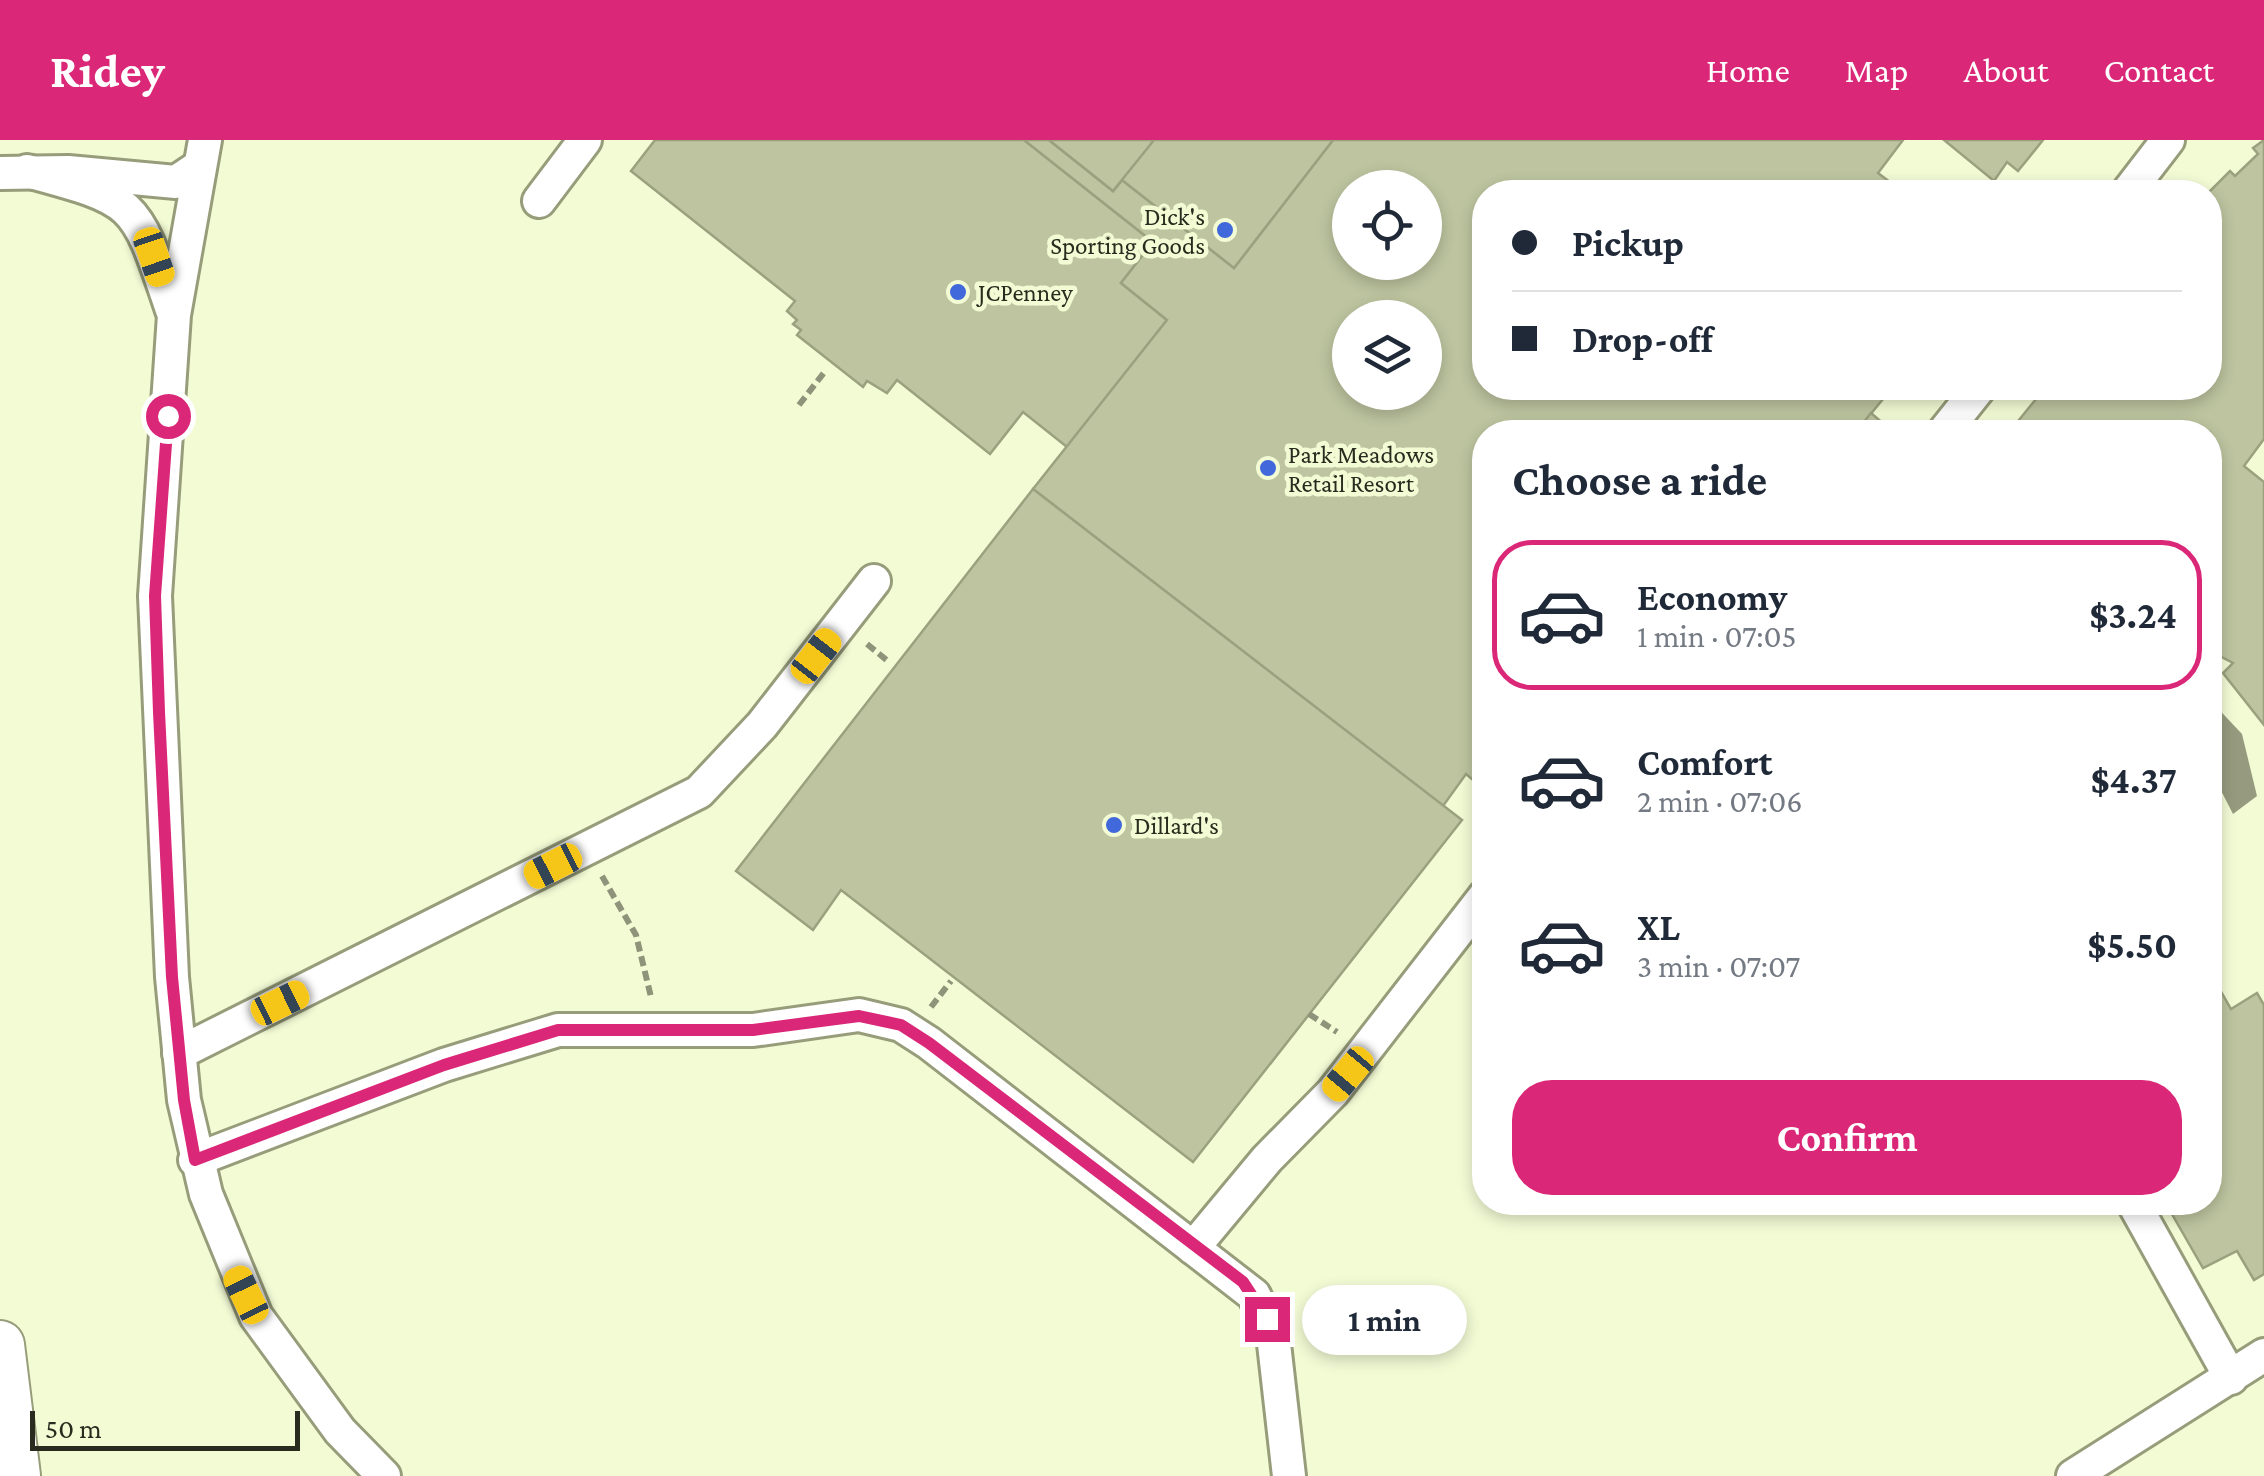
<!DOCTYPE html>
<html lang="en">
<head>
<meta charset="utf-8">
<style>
  body { margin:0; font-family:"Crimson Pro",serif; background:#f6f6f7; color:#1f2937; height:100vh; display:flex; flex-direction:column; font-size:38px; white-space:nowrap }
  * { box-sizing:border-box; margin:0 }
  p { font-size:32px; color:#747a83 }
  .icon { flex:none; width:55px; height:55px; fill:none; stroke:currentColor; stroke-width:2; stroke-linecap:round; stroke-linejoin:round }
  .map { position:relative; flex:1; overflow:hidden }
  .panel { position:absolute; left:1472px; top:280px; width:750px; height:795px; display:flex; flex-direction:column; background:#fff; border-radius:40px; box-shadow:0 5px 15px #0003 }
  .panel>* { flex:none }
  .hud { position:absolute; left:1472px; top:40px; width:750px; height:220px; border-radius:40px; box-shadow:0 5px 15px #0003; display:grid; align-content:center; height:220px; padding:0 40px; background:#fff }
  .fabs { position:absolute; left:1332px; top:30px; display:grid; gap:20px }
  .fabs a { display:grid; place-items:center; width:110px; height:110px; border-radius:50%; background:#fff; box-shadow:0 5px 15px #0003; font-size:50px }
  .scale { position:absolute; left:30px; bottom:25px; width:270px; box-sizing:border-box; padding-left:10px; border:5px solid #282b1d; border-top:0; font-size:28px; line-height:35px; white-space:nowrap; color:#282b1d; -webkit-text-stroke:8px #f3fbd5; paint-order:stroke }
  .end { position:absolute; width:45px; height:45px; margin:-22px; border:12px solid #db2777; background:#fff; box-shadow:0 0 0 5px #fff }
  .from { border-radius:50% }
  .bubble { position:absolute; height:70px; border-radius:35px; background:#fff; box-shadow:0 5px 15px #0003; font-size:32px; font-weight:700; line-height:70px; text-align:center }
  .car { position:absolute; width:30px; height:60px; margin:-30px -15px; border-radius:12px; box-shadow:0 0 8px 2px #0007; background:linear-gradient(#f5c518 24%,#345 0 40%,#f5c518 0 76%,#345 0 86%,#f5c518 0) }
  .hud b { display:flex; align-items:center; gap:35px; height:95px; font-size:38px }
  .hud b+b { border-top:2px solid #e0e1e3 }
  .hud i { width:25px; height:25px; background:#1f2937 }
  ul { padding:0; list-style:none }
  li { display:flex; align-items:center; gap:30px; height:150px; margin:0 20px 15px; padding:0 20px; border:5px solid transparent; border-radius:40px }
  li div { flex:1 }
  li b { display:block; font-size:38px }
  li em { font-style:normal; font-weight:700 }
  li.current { border-color:#db2777 }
  li>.icon { width:90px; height:90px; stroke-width:1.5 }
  h2 { padding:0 40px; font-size:45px; line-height:120px }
  .action { display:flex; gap:20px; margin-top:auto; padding:20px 40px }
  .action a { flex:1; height:115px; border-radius:40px; background:#db2777; color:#fff; font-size:40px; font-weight:700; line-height:115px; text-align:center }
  header { display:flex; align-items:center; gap:60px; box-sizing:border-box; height:140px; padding:0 50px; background:#db2777; color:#fff }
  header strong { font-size:48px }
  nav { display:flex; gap:55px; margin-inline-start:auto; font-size:35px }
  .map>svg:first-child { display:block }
</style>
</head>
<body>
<header>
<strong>Ridey</strong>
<nav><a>Home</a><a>Map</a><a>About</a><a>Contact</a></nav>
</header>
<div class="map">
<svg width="2264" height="1336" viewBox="0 0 2264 1336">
  <rect width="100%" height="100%" fill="#f3fbd5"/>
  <!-- water -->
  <polygon fill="#969b7f" points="2210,560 2242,594 2257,656 2233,674 2210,629"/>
  <!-- building -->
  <g fill="#bdc49f" stroke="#9ba17e" stroke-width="2.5" fill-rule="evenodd">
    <polygon points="655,0 1024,0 1153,102 1121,143 1167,180 1067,307 1023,272 990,314 897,240 887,253 867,241 863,247 797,195 801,190 793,184 797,180 787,171 795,161 631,31"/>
    <path d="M 1024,0 L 1049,0 L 1113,51 L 1122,40 L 1234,128 L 1333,0 L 1903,0 L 1878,33 L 1903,52 L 1485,52 L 1485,248 L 1892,248 L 1856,292 L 1485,292 L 1485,650 L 1466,634 L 1443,666 L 1033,349 L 1167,180 L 1121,143 L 1153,102 ZM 1350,48 L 1425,48 L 1425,122 L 1350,122 ZM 1350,178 L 1425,178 L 1425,252 L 1350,252 Z"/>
    <polygon points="1049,0 1333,0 1234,128 1122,40 1113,51"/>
    <polygon points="1049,0 1154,0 1113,51"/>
    <polygon points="1944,0 2043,0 2018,31 2007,22 1994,41"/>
    <polygon points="2264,0 2264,299 2244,326 2264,342 2264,585 2223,533 2233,523 2210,511 2210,292 1999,292 2003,287 2010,291 2045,248 2210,248 2209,52 2230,31 2235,36 2258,14 2253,8"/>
    <polygon points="1871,273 1893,292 1856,292"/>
    <polygon points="1033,349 1462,680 1193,1022 841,750 813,790 736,731"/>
    <polygon points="2215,841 2231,869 2257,853 2264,865 2264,1134 2254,1140 2237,1111 2203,1128 2165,1062 2210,1062 2210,844"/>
  </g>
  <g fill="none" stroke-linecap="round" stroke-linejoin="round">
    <!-- minor casing -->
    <g stroke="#979d7a" stroke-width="38">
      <g id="minor">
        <polyline points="205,0 174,175 155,456 172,837 184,960 206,1054 256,1176 340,1291 384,1336"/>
        <path d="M 27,31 C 138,61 135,60 172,170"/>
        <polyline points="0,33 68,32 176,42 200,26"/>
        <polyline points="2128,52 2168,0"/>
        <polyline points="539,61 585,0"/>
        <polyline points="1944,292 1979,248"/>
        <polyline points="179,913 699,652 762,585 874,441"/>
        <polyline points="195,1020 444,925 558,890 753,890 859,875 901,885 929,903 1254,1155 1273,1195 1289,1336"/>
        <polyline points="2133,1062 2231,1238"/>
        <polyline points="1193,1108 1267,1019 1333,952 1485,756"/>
        <polyline points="2073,1336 2264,1215"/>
      </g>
    </g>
    <!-- secondary casing -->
    <g stroke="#979d7a" stroke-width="52">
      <polyline id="secondary" points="0,1205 16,1336"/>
    </g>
    <!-- path -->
    <g stroke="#8e9379" stroke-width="6" stroke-dasharray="10 5" stroke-linecap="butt">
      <polyline points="799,265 826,230"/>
      <polyline points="867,504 889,522"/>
      <polyline points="602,736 636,795 651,857"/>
      <polyline points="931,867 951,841"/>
      <polyline points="1309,874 1337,892"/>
    </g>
    <!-- minor -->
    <use href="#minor" stroke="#fff" stroke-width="32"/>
    <!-- secondary -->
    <use href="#secondary" stroke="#fff" stroke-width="48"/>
  </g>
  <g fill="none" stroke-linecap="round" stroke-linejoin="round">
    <!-- route -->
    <polyline stroke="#db2777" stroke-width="12" points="168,276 155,456 159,572 172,837 184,960 195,1020 444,925 558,890 753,890 859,876 901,885 929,903 1243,1142 1267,1179"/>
  </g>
  <!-- markers -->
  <g fill="#4169db" stroke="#f3fbd5" stroke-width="4">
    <circle cx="1225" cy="90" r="10"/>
    <circle cx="958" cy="152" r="10"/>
    <circle cx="1268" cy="328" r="10"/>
    <circle cx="1114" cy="685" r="10"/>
  </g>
  <g text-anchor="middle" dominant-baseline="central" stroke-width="9" stroke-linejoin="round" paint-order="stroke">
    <!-- poi labels -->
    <g font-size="25" fill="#282b1d" stroke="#f3fbd5" text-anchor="start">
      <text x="1205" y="76" text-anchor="end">Dick's<tspan x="1205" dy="29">Sporting Goods</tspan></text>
      <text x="978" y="152">JCPenney</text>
      <text x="1288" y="314">Park Meadows<tspan x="1288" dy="29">Retail Resort</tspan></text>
      <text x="1134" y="685">Dillard's</text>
    </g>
  </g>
</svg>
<div class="fabs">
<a><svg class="icon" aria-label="locate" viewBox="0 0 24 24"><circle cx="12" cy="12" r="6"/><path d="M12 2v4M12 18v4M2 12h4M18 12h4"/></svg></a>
<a><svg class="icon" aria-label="layers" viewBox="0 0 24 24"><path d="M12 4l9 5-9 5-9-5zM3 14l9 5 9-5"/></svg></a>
</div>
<div class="scale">50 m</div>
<i class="end from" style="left:168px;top:276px"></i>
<i class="end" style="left:1267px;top:1179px"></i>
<div class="bubble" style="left:1302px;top:1145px;width:165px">1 min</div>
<i class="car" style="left:154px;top:117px;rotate:161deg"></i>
<i class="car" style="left:816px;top:516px;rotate:38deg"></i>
<i class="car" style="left:553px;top:726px;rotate:243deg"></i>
<i class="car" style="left:280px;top:863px;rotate:64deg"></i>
<i class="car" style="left:1348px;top:934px;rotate:220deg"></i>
<i class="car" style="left:246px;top:1155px;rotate:334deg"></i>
<div class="hud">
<b><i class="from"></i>Pickup</b>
<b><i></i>Drop-off</b>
</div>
<section class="panel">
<h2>Choose a ride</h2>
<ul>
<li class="current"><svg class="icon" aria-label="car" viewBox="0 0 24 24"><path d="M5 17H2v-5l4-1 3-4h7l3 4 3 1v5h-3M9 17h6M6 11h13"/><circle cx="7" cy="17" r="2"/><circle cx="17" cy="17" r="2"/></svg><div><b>Economy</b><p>1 min · 07:05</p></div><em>$3.24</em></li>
<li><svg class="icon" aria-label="car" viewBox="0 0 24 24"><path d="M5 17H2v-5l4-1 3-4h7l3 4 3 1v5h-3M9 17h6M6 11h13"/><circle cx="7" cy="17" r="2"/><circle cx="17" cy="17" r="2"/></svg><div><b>Comfort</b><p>2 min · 07:06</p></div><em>$4.37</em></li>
<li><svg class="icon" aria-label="car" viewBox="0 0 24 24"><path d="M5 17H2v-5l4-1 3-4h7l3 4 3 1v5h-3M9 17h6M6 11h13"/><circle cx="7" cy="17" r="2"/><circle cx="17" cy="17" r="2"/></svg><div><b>XL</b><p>3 min · 07:07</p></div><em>$5.50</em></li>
</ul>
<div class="action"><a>Confirm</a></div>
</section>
</div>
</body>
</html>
